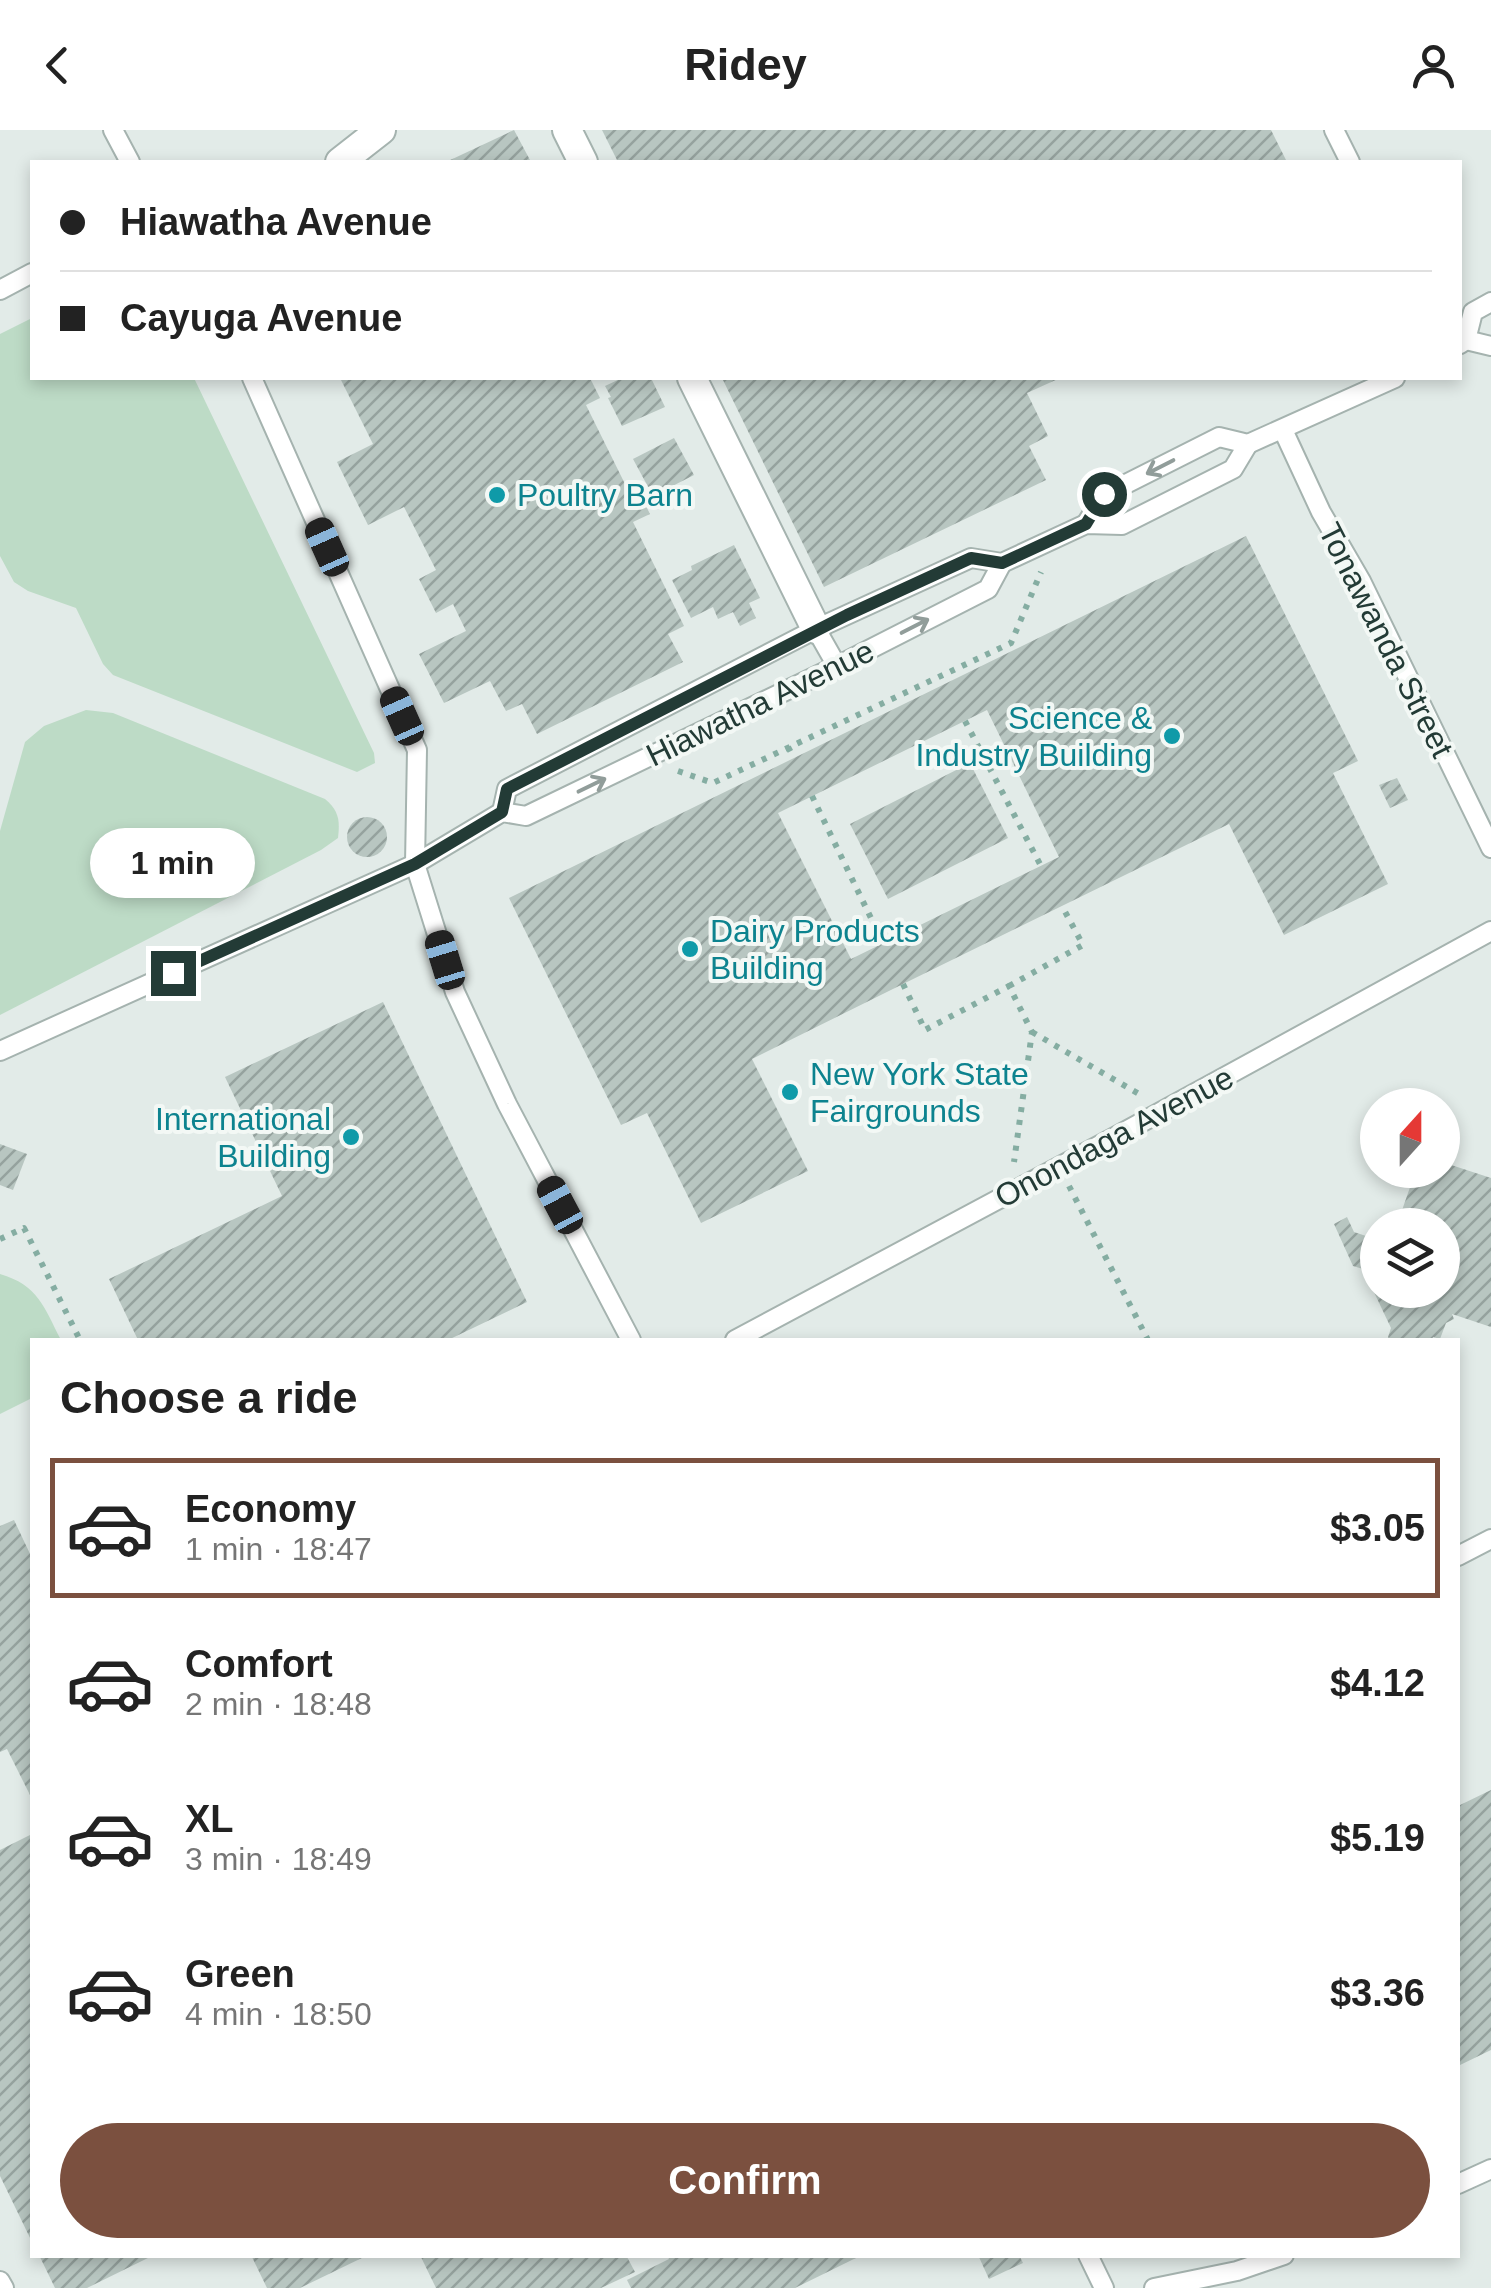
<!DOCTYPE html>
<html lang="en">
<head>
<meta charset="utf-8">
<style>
  body { margin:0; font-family:Arial,sans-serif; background:#f6f6f6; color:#222; height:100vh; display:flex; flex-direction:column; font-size:38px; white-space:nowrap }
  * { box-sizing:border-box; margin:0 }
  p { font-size:32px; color:#767676 }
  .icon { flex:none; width:55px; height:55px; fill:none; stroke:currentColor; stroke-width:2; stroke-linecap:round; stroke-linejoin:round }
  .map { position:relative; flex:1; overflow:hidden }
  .details { position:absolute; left:30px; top:1208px; width:1430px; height:920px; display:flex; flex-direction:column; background:#fff; border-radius:0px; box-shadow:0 5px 15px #0003 }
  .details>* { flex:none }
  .hud { position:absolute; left:30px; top:30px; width:1432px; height:220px; border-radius:0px; box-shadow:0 5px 15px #0003; display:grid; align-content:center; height:220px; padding:0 30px; background:#fff }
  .needle { width:65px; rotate:21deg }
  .tools { position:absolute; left:1360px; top:958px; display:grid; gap:20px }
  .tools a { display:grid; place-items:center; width:100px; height:100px; border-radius:50%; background:#fff; box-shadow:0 5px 15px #0003; font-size:50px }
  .end { position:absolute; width:45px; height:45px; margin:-22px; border:12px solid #233b36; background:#fff; box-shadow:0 0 0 5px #fff }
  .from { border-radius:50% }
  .bubble { position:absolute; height:70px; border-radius:35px; background:#fff; box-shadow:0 5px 15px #0003; font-size:32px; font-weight:600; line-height:70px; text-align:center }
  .car { position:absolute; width:30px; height:60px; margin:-30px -15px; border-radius:12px; box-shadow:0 0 8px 2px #0007; background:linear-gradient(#222 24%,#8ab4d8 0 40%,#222 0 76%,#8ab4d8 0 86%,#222 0) }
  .hud b { display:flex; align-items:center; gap:35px; height:95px; font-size:38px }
  .hud b+b { border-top:2px solid #e0e0e0 }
  .hud i { width:25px; height:25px; background:#222 }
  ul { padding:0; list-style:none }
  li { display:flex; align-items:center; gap:30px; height:140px; margin:0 20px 15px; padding:0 10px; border:5px solid transparent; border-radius:0px }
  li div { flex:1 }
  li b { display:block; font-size:38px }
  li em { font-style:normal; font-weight:600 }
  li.on { border-color:#7b503f }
  li>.icon { width:90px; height:90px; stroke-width:1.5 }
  h2 { padding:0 30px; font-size:45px; line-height:120px }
  .action { display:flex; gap:20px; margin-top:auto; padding:20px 30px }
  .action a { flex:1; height:115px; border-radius:60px; background:#7b503f; color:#fff; font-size:40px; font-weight:600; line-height:115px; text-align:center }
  header { display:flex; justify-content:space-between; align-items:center; height:130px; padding:0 30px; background:#fff; font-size:45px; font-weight:600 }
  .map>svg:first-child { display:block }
</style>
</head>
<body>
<header><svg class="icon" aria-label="back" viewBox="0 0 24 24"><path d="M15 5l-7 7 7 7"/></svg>Ridey<svg class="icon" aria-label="person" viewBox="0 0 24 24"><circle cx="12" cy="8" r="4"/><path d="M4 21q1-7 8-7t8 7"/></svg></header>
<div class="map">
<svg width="1491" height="2158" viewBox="0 0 1491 2158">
  <defs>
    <pattern id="building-hatch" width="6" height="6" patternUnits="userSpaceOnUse" patternTransform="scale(2.5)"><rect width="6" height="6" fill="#b8c6c1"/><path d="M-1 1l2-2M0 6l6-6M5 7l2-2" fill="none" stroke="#95a29e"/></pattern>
  </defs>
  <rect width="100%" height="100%" fill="#e2ebe8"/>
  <!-- green -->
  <g fill="#bddbc6">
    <polygon points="32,188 32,248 194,248 374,623 375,633 357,642 113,545 103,534 76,478 28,461 14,452 0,426 0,204"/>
    <path d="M 86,580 L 113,583 L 325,669 C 339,681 340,690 338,708 L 321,720 L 0,885 L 0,701 L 25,612 L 44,596 Z"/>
    <path d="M 0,1144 C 38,1155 44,1177 61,1210 L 32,1210 L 32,1268 L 0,1284 Z"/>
  </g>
  <!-- building -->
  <g fill="url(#building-hatch)" fill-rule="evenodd">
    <polygon points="514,0 531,32 446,32"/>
    <polygon points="602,0 1271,0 1287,32 618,32"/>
    <polygon points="340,248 590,248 600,268 586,275 625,354 633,350 650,384 633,392 684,496 668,504 683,532 537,604 522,574 506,581 490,551 444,573 419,524 466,501 453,474 436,483 419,449 436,440 404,377 368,395 337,332 373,314"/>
    <polygon points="622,248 651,248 665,277 622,296 608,268 611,267 605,256"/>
    <polygon points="722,248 1060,248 1027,263 1048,306 1029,316 1046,350 824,457"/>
    <polygon points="674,308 694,345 653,366 633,329"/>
    <path d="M 1246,406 L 1358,631 L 1333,643 L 1388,754 L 1284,805 L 1229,694 L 903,854 L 752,929 L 808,1041 L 701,1093 L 647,983 L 621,995 L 509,768 ZM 987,580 L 1059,727 L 851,829 L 778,683 Z"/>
    <polygon points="734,415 760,468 749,473 756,488 740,496 733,482 718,489 713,477 691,488 672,450 692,440 691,436"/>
    <polygon points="970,633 1008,708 888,769 850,694"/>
    <polygon points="1397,648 1408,670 1390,678 1379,655"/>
    <circle cx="367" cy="707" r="20"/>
    <polygon points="383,872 527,1172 448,1210 138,1210 109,1149 282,1066 225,947"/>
    <polygon points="0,1014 27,1024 13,1060 0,1055"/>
    <polygon points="1442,1032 1491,1048 1491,1197 1452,1184 1454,1189 1446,1193 1440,1209 1433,1207 1432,1210 1390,1210 1388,1207 1391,1198 1363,1139 1353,1136 1334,1094 1347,1087 1354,1102 1378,1110 1378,1160 1442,1160 1442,1095 1405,1095 1400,1086 1416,1040 1442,1040"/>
    <polygon points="14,1390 32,1428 32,1669 7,1619 0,1622 0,1396"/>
    <polygon points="1491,1660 1491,1920 1458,1936 1458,1676"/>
    <polygon points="32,1704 32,2112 0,2046 0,1720"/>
    <polygon points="39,2125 154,2125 87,2158 55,2158"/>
    <polygon points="251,2125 368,2125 300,2158 267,2158"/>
    <polygon points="420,2125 626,2125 635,2142 601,2158 436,2158"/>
    <polygon points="667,2125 862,2125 795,2158 631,2158 627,2150 669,2129"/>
    <polygon points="978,2125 1019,2125 1023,2133 989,2149"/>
  </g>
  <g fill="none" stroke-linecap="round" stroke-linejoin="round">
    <!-- service casing -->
    <g stroke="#a5b3af" stroke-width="22">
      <g id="service">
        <polyline points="113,0 130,32"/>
        <polyline points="1334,0 1350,32"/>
        <polyline points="0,160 32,143"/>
        <polyline points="1466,210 1491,216"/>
        <polyline points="1460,214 1466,210 1473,182 1491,172"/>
        <polyline points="252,248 417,620 415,734 455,862 507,974 631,1210"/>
        <polyline points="1283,300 1321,382 1361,451 1491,718"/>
        <polyline points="1086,394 1104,365 1219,307 1248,314 1395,248"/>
        <polyline points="816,499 837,536"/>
        <polyline points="502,682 507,659 816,499 971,428 1002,433 1086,394 1122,395 1233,339 1248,314"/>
        <polyline points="0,921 415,734 502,682 526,686 837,536 988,459 1002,433"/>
        <polyline points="735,1210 1113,1008 1491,801"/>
        <polyline points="1458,1426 1491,1409"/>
        <polyline points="1458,2054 1491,2039"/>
        <polyline points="1088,2125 1104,2158"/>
        <polyline points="0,2151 4,2158"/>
        <polyline points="1154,2158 1237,2141 1284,2125"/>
      </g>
    </g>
    <!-- pedestrian casing -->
    <g stroke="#a5b3af" stroke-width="32">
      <g id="pedestrian">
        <polyline points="567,0 583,32"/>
        <polyline points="340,32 381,0"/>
        <polyline points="692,248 816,499"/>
      </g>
    </g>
    <!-- path -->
    <g stroke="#85ada2" stroke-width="6" stroke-dasharray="5 8" stroke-linecap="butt">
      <polyline points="965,591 1041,736"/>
      <polyline points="788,617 794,628"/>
      <polyline points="678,641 713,653 1011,513 1041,442"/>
      <polyline points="812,666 883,813"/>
      <polyline points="903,854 925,900 1009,856 1032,902 1014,1032"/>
      <polyline points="1009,856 1083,815 1062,776"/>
      <polyline points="1032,902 1139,964"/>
      <polyline points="1069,1056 1148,1210"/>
      <polyline points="0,1109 24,1098 80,1210"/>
    </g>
    <!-- service -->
    <use href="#service" stroke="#fff" stroke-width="18"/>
    <!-- pedestrian -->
    <use href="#pedestrian" stroke="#fff" stroke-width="28"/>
  </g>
  <!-- one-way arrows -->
  <defs><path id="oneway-shaft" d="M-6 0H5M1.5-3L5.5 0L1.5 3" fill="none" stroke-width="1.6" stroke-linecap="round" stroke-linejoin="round" transform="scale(2.5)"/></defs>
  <g stroke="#919d9a">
    <use href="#oneway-shaft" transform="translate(1160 337) rotate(153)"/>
    <use href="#oneway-shaft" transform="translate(915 496) rotate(-27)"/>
    <use href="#oneway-shaft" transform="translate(592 655) rotate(-26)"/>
  </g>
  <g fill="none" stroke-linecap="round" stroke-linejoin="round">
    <!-- route -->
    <polyline stroke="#233b36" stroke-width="12" points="173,843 415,734 502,682 507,659 847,485 971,428 1002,433 1086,394 1104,364"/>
  </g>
  <!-- markers -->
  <g fill="#0f9aa8" stroke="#f3f8f5" stroke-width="4">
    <circle cx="497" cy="365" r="10"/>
    <circle cx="1172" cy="606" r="10"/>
    <circle cx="690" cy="819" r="10"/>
    <circle cx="790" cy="962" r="10"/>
    <circle cx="351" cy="1007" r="10"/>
  </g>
  <g text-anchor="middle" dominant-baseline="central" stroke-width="8" stroke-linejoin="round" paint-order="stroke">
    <!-- culture labels -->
    <g font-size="32" fill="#0d838f" stroke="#f3f8f5" text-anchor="start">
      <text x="517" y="365">Poultry Barn</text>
      <text x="1152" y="588" text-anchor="end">Science &amp;<tspan x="1152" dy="37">Industry Building</tspan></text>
      <text x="710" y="801">Dairy Products<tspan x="710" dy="37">Building</tspan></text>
      <text x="810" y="944">New York State<tspan x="810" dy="37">Fairgrounds</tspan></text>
      <text x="331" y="989" text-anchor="end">International<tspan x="331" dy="37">Building</tspan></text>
    </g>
    <!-- street labels -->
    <g font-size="32" fill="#233b36" stroke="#f3f8f5">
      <text transform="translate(1386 510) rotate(63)">Tonawanda Street</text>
      <text transform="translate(760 573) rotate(-26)">Hiawatha Avenue</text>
      <text transform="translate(1114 1007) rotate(-28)">Onondaga Avenue</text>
    </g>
  </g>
</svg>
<div class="tools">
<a><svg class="needle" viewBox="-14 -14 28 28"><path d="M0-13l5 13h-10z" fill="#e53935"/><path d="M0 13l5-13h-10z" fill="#767676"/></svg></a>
<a><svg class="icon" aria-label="layers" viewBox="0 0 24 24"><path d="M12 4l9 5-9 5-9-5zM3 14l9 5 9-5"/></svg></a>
</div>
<i class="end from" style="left:1104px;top:364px"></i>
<i class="end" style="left:173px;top:843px"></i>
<div class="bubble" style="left:90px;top:698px;width:165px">1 min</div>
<i class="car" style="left:327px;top:417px;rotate:336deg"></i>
<i class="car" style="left:402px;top:586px;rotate:336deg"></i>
<i class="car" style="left:445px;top:830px;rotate:343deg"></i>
<i class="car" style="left:560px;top:1075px;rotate:332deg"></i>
<div class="hud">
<b><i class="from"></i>Hiawatha Avenue</b>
<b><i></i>Cayuga Avenue</b>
</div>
<section class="details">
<h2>Choose a ride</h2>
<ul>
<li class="on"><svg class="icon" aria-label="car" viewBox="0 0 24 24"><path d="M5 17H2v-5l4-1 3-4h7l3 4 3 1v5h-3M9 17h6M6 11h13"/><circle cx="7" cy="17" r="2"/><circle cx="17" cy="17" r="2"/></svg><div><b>Economy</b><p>1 min · 18:47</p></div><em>$3.05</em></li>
<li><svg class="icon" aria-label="car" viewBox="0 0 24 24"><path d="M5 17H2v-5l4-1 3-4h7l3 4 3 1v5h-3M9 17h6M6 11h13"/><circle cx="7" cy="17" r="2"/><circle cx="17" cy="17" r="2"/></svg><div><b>Comfort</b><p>2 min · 18:48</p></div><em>$4.12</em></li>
<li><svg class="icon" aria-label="car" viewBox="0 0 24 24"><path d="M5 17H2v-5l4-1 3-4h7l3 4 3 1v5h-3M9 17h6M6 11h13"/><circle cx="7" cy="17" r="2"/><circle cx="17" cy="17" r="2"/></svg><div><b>XL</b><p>3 min · 18:49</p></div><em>$5.19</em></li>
<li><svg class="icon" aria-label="car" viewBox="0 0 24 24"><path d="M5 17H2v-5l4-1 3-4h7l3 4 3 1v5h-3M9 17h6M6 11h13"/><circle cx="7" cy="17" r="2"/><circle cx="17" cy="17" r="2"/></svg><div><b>Green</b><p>4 min · 18:50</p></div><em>$3.36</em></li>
</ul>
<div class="action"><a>Confirm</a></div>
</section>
</div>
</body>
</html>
